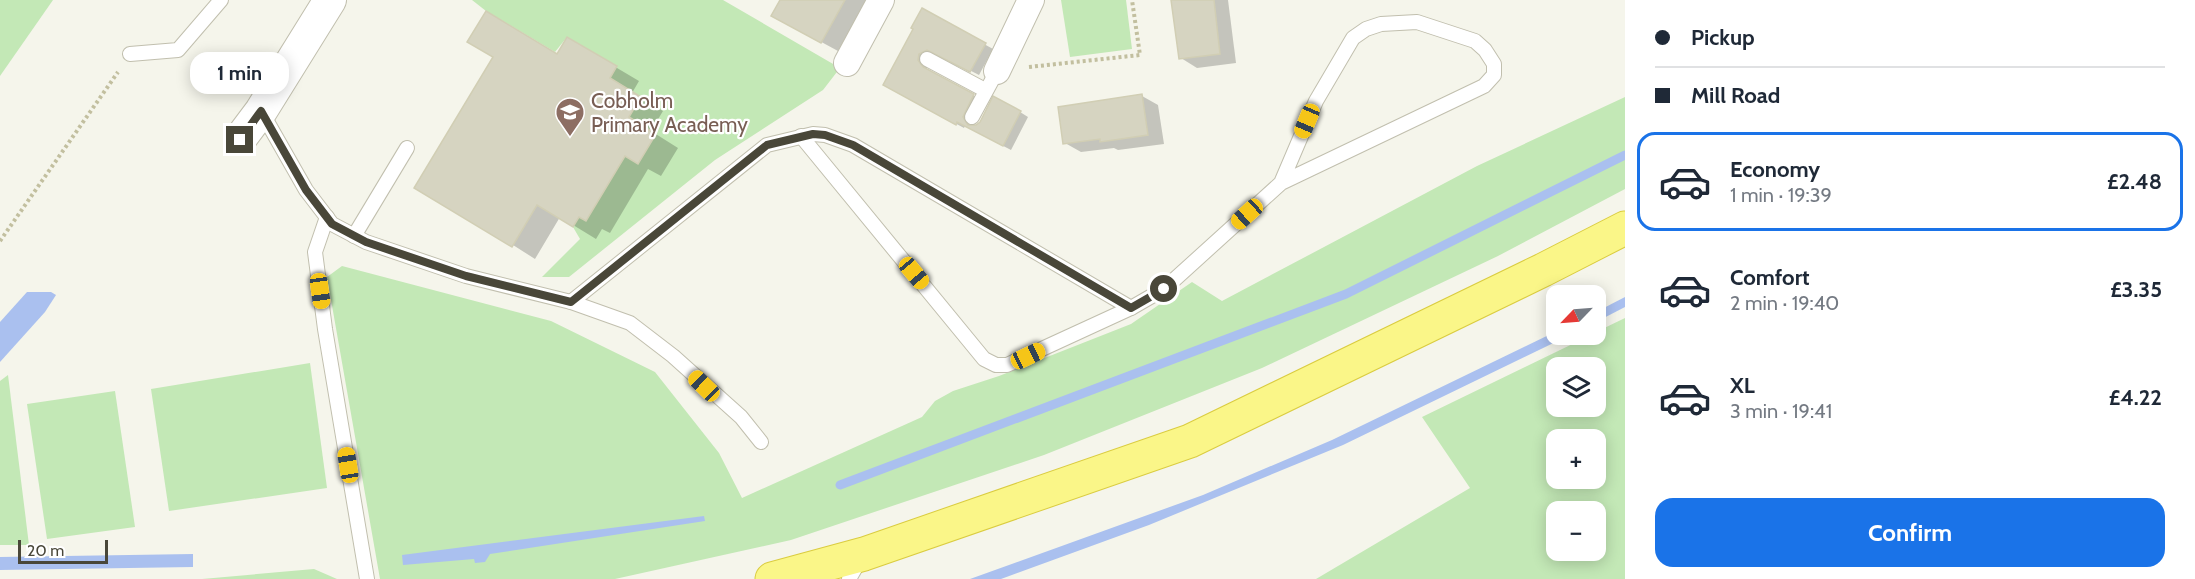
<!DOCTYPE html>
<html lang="en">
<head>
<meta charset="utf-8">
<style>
  body { margin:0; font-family:Cabin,sans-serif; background:#f6f6f7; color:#1f2937; height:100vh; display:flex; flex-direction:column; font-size:22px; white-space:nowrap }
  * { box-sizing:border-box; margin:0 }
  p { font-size:20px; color:#747a83 }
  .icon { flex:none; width:33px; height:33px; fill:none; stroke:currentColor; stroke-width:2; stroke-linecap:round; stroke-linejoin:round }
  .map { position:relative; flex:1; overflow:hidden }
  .drawer { display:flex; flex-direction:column; background:#fff; width:570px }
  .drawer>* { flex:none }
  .banner { display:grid; align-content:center; height:132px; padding:0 30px; background:#fff }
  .needle { width:39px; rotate:245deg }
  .buttons { position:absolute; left:1546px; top:285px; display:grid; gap:12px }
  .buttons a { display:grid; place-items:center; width:60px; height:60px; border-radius:12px; background:#fff; box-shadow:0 3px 15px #0003; font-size:30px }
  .scale { position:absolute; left:18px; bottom:15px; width:90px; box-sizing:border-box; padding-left:6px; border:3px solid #494739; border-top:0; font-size:16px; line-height:21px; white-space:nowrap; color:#494739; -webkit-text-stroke:4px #fff; paint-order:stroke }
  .end { position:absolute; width:27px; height:27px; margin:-14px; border:8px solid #494739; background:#fff; box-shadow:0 0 0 3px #fff }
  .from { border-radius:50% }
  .bubble { position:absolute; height:42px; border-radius:18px; background:#fff; box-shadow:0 3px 15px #0003; font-size:20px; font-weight:700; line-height:42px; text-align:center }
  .car { position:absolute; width:18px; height:36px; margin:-18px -9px; border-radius:8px; box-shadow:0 0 4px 2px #0007; background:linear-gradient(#f5c518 24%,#345 0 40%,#f5c518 0 76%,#345 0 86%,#f5c518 0) }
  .banner b { display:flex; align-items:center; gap:21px; height:57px; font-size:22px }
  .banner b+b { border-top:2px solid #e0e1e3 }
  .banner i { width:15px; height:15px; background:#1f2937 }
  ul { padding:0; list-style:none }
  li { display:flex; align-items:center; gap:18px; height:99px; margin:0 12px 9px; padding:0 18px; border:3px solid transparent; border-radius:18px }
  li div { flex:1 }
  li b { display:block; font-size:22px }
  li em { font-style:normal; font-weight:700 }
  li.current { border-color:#1a73e8 }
  li>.icon { width:54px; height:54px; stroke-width:1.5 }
  .button { display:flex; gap:12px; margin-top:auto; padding:12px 30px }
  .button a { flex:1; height:69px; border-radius:18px; background:#1a73e8; color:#fff; font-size:24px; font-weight:700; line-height:69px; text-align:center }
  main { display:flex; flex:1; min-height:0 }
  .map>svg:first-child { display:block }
</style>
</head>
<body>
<main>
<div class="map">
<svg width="1625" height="579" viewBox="0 0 1625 579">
  <rect width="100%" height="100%" fill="#f5f5eb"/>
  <!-- green -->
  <g fill="#c3e8b6" fill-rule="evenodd">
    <polygon points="0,0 53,0 0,76"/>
    <polygon points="472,0 723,0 840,68 823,90 715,160 569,277 542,277 580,239 573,227 579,217 586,221 625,156 638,164 656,134 629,117 641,97 610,78 617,66 567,37 555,52 486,11"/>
    <polygon points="1061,0 1126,0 1132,49 1070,57"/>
    <polygon points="1625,97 1625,189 1498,256 1262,368 1044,455 791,540 615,579 380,579 327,277 342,266 551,321 655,372 719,453 742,498 922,417 935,401 953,391 999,376 1131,324 1192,282 1222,301 1477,166"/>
    <path d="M 1625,318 L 1625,579 L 1316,579 L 1470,488 L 1422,417 L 1591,335 L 1596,334 L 1596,332 ZM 1557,368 L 1596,368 L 1596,406 L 1557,406 ZM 1557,440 L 1596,440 L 1596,478 L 1557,478 ZM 1557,512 L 1596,512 L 1596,550 L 1557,550 Z"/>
    <polygon points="310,363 327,488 169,511 151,389"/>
    <polygon points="8,375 29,545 0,545 0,381"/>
    <polygon points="115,391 135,527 47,539 27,404"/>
    <polygon points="314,569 337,579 202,579"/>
  </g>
  <!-- water -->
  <g fill="#aac0ef">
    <polygon points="27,292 51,292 56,295 45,312 0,362 0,322"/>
    <polygon points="1625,297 1625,307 1596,322 1596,312"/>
    <polygon points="1557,331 1557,334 1570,335 1343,445 1149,525 1001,579 970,579 1203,495 1332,440"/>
    <polygon points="704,516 705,521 490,554 485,562 475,563 474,559 403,565 402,555"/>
    <polygon points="193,554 193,567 0,570 0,557"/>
  </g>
  <!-- shadow -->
  <g fill="#0003">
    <polygon points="782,0 867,0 838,51 790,25"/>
    <polygon points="1174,0 1228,0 1236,63 1197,68 1181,58"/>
    <polygon points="923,10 993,49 979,75 940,55 931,55 927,60 927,69 981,100 972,118 972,127 1020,112 1028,117 1011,150 965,126 964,128 885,85 915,29"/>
    <polygon points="568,39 639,81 632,93 663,111 651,131 678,148 661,176 648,169 610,233 602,229 596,239 560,217 535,259 513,245 558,55"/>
    <polygon points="1142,96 1158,105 1164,144 1118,150 1114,148 1081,152 1065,143"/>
  </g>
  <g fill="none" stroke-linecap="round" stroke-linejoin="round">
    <!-- stream -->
    <polyline stroke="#aac0ef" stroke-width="9" points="840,485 1346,294 1625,155"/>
  </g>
  <!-- building -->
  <g fill="#d6d4c1" stroke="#d1ceb4" stroke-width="1.5">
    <polygon points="780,0 845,0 821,43 771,16"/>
    <polygon points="1171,0 1214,0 1220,54 1179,59"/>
    <polygon points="922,8 986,43 970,72 927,50 919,54 918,60 923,67 974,94 963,117 968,125 976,125 980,122 993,96 1021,111 1003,146 957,122 956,125 883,85 913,29 911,28"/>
    <polygon points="486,11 557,54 567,37 617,66 610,78 641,97 629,117 656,134 638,164 625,156 586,221 579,217 573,227 537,205 512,247 414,188 493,57 467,42"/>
    <polygon points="1142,94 1148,135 1100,142 1100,139 1063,144 1058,107"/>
  </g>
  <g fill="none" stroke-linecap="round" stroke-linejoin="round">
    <!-- service casing -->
    <g stroke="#c1bfae" stroke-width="16">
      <g id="service">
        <polyline points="130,54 178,50 221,0"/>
        <polyline points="927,59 985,90"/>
        <polyline points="261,111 306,190 332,224 366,242 466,276 571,302 630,323 673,356 741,417 761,442"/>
        <polyline points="972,117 997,71"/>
        <polyline points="801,136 984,359 996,365 1007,365 1131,308 1164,289 1281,183 1484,86 1494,75 1494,64 1485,50 1475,41 1417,22 1381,24 1366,29 1353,38 1316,101 1281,183"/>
        <polyline points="327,217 315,252 325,329 367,579"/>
        <polyline points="354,236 407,148"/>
        <polyline points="571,302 767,145 813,134 825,135 853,145 1131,308"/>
        <polyline points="849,579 861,558"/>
      </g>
    </g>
    <!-- minor casing -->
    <g stroke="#c1bfae" stroke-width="28">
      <g id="minor">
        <polyline points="847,63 881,0"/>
        <polyline points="997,71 1031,0"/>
      </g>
    </g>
    <!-- tertiary casing -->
    <g stroke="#c1bfae" stroke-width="34">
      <polyline id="tertiary" points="240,139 261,111 330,0"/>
    </g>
    <!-- trunk casing -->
    <g stroke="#dacc40" stroke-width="35">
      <polyline id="trunk" points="772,579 864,554 1190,441 1543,270 1625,228"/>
    </g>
    <!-- path -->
    <g stroke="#c2bf9f" stroke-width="4" stroke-dasharray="3 3" stroke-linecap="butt">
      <polyline points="1029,67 1140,55 1132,0"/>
      <polyline points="0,241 118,72"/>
    </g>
    <!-- service -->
    <use href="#service" stroke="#fff" stroke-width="14"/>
    <!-- minor -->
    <use href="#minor" stroke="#fff" stroke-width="26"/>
    <!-- tertiary -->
    <use href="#tertiary" stroke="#fff" stroke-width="32"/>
    <!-- trunk -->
    <use href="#trunk" stroke="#faf688" stroke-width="33"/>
  </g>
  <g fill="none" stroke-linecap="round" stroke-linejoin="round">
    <!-- route -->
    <polyline stroke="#494739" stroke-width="8" points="240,140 261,111 306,190 332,224 366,242 466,276 571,302 767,145 813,134 825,135 853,145 1131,308 1164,289"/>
  </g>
  <!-- icons -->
  <defs>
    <g id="school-pin" transform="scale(1.5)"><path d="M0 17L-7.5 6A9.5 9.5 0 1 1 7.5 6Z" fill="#8d6e63" stroke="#fff"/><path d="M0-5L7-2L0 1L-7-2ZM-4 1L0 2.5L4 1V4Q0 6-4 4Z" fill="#fff"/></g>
  </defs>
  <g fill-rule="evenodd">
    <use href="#school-pin" x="570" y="112"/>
  </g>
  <g text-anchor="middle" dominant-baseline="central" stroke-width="4.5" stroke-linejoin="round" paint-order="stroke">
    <!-- education labels -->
    <g font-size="21" fill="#785e54" stroke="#fff" text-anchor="start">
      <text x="591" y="100">Cobholm<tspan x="591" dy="24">Primary Academy</tspan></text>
    </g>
  </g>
</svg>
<div class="buttons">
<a><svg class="needle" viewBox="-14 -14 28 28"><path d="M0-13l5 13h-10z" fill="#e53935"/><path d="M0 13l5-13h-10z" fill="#747a83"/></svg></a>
<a><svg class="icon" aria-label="layers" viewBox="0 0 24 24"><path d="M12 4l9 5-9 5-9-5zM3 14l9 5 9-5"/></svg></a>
<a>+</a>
<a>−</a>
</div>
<div class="scale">20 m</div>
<i class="end from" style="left:1164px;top:289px"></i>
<i class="end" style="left:240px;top:140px"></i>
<div class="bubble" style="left:190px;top:52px;width:99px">1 min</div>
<i class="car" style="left:1307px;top:121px;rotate:203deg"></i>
<i class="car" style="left:1247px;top:214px;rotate:228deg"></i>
<i class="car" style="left:914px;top:273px;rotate:140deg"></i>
<i class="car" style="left:320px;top:291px;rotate:172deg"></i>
<i class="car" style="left:1028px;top:356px;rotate:65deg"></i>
<i class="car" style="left:704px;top:386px;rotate:314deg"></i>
<i class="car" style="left:348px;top:465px;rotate:351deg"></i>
</div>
<section class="drawer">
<div class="banner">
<b><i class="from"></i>Pickup</b>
<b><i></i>Mill Road</b>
</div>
<ul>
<li class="current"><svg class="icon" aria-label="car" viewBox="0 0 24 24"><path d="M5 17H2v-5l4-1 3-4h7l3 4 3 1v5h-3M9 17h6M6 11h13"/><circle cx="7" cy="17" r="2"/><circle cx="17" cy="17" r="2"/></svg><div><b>Economy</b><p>1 min · 19:39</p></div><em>£2.48</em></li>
<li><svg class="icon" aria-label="car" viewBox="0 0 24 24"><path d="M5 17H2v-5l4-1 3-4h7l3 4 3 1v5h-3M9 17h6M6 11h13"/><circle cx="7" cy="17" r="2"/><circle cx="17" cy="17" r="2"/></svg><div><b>Comfort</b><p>2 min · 19:40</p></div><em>£3.35</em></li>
<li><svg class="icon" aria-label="car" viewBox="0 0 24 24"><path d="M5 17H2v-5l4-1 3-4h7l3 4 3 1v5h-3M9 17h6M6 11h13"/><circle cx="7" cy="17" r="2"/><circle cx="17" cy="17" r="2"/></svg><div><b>XL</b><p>3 min · 19:41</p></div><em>£4.22</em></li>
</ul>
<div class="button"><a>Confirm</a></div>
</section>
</main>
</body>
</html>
